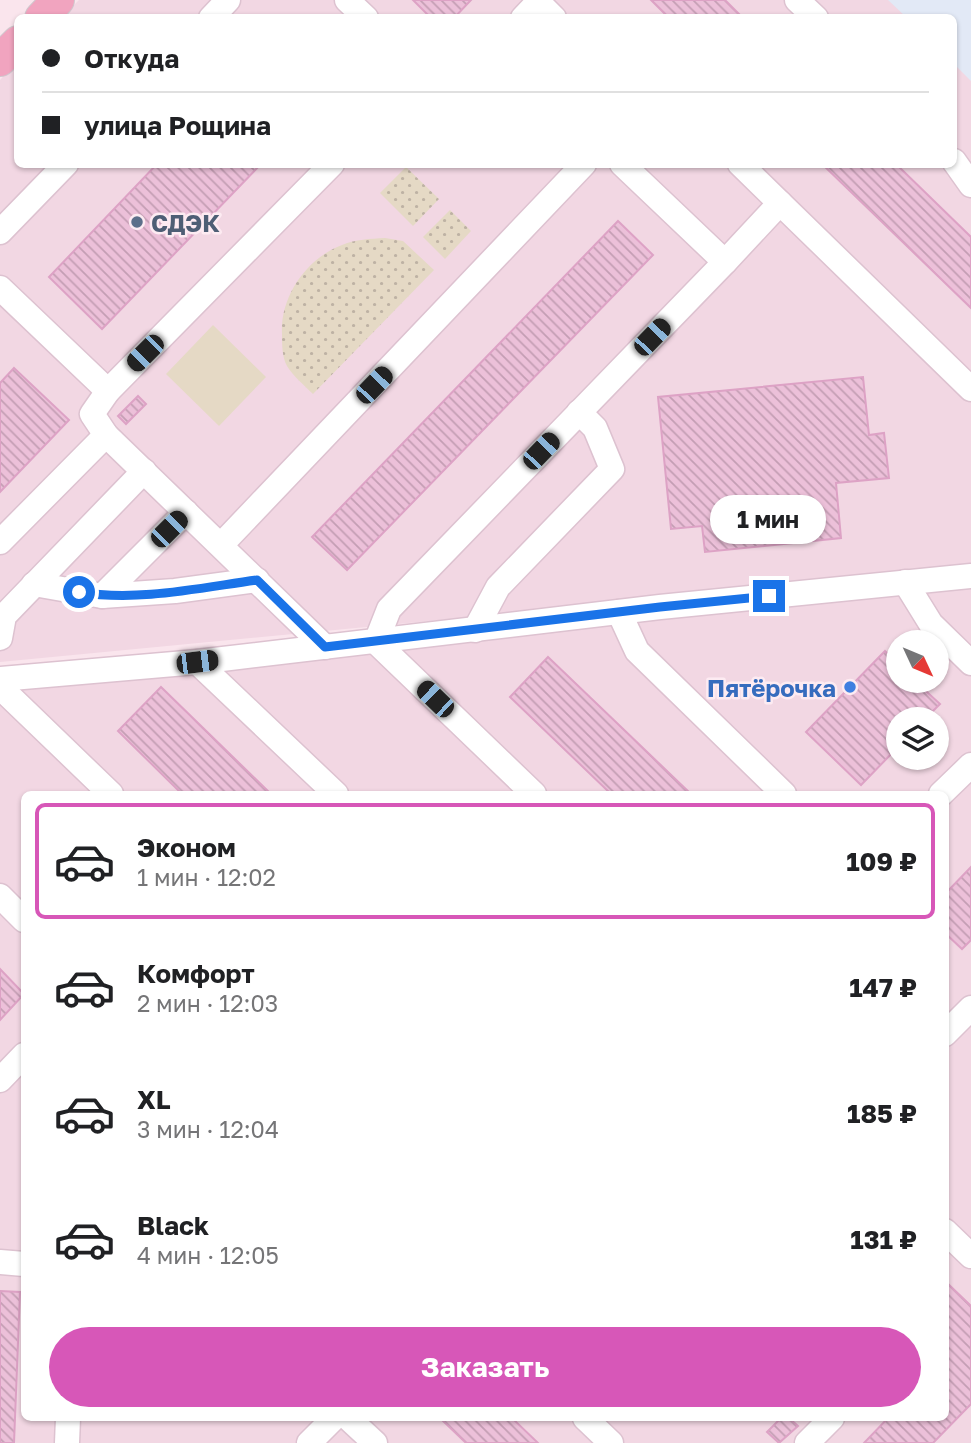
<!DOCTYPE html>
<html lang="ru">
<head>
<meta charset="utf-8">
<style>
  body { margin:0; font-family:"Golos Text",sans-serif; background:#f6f6f6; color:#202124; height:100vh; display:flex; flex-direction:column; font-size:26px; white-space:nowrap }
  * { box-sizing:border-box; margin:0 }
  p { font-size:23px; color:#757577 }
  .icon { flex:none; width:38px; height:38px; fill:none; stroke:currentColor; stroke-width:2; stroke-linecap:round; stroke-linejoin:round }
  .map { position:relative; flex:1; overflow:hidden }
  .panel { position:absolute; left:21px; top:791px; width:928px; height:630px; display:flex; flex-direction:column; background:#fff; border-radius:10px; box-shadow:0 2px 5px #0004 }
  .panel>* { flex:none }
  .guide { position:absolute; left:14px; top:14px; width:943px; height:154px; border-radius:10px; box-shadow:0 2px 5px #0004; display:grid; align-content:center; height:154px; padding:0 28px; background:#fff }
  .needle { width:46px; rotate:134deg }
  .fabs { position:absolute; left:886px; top:630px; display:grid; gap:14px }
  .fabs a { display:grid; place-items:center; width:63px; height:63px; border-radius:50%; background:#fff; box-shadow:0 2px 5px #0004; font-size:35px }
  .end { position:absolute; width:32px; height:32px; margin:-16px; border:9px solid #1a73e8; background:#fff; box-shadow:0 0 0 4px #fff }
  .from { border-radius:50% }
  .bubble { position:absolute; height:49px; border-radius:24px; background:#fff; box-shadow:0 2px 5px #0004; font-size:23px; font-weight:700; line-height:49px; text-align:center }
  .car { position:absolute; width:21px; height:42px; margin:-21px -10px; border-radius:9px; box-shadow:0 0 5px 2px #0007; background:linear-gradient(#222 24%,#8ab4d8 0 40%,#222 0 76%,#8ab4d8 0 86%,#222 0) }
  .guide b { display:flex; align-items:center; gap:24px; height:66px; font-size:26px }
  .guide b+b { border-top:2px solid #e0e0e0 }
  .guide i { width:18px; height:18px; background:#202124 }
  ul { padding:12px 0 0; list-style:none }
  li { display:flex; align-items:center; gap:21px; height:116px; margin:0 14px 10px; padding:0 14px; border:4px solid transparent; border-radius:10px }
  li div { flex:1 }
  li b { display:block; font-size:26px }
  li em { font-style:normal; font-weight:700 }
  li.active { border-color:#d757b8 }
  li>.icon { width:63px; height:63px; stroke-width:1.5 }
  .primary-button { display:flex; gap:14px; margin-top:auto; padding:14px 28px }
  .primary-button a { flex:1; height:80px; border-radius:42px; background:#d757b8; color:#fff; font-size:28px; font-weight:700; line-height:80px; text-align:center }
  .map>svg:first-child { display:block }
</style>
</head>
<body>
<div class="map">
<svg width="971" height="1443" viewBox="0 0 971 1443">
  <defs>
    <pattern id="grass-dots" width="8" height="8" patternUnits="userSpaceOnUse" patternTransform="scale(1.75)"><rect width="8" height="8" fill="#e5d9c5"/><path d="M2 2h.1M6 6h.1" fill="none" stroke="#beb2a4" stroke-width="1.8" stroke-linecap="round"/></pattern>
    <pattern id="building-back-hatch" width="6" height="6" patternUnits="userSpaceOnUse" patternTransform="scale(1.75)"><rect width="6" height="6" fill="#ecc0d9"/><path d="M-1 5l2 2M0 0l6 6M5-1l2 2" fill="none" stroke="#c49eb4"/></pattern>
  </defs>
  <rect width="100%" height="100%" fill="#fae5ed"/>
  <!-- residential -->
  <g fill="#f2d7e3" fill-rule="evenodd">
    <polygon points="79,0 971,0 971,569 0,662 0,80 17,62 18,164 954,164 954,18 62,17"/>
    <path d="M 971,581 L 971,1443 L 0,1443 L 0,686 ZM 898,642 L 936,642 L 936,681 L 898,681 ZM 898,719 L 936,719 L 936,758 L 898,758 ZM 24,794 L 945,794 L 945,1418 L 24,1418 Z"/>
  </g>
  <!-- education -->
  <polygon fill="#e2e9f6" points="888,0 971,0 971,81 954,64 954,18 906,17"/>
  <!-- grass -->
  <g fill="url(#grass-dots)">
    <polygon points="406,167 439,199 413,226 380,193"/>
    <polygon points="450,210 471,231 445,259 423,237"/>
    <path d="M 385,238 L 403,241 L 434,270 L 313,394 C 305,386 293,376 287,366 C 282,357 282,344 282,334 C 280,296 307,258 342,245 C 356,239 370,239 385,238 Z"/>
  </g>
  <!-- pitch -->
  <polygon fill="#e5d9c5" points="213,325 266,377 219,426 166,374"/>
  <!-- building -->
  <g fill="url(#building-back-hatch)" stroke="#dda2c5" stroke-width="2">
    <polygon points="413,0 471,0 454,18 431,18"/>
    <polygon points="651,0 725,0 743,18 669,18"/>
    <polygon points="157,164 261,164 102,329 49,277"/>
    <polygon points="822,164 896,164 971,237 971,308"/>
    <polygon points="618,221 653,255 347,570 312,537"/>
    <polygon points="14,368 69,420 0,492 0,383"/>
    <polygon points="863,377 869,435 884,433 889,478 836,483 841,538 705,552 702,526 671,529 658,397"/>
    <polygon points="138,396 146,404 126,424 118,416"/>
    <polygon points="885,651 898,664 898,681 915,681 940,704 925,719 898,719 898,747 861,785 806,732"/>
    <polygon points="548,657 691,794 611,794 510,697"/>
    <polygon points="161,687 271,794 182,794 118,731"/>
    <polygon points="971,867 971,940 962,949 945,933 945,894"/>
    <polygon points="0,969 24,994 0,1020"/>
    <polygon points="945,1281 971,1306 971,1404 933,1443 864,1443 888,1418 945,1418"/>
    <polygon points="0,1291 20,1292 14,1443 0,1443"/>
    <polygon points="444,1418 517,1418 514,1420 538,1443 466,1443 442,1420"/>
    <polygon points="781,1418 789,1418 798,1426 779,1443 767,1432"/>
  </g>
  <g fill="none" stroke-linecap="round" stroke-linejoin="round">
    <!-- minor casing -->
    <g stroke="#ddc2d0" stroke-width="27">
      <g id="minor">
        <polyline points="347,0 366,18"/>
        <polyline points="797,0 816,18"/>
        <polyline points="538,2 554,18"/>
        <polyline points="211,18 228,0"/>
        <polyline points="523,18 540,0"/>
        <polyline points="954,161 971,185"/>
        <polyline points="740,164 971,389"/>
        <polyline points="0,232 66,164"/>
        <polyline points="725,262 780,203"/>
        <polyline points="0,288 108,391"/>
        <polyline points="0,542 106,435"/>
        <polyline points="221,545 584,164"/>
        <polyline points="905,582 931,624 971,663"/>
        <polyline points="34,584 102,596 186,512"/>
        <polyline points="102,596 175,591 257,580"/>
        <polyline points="619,612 637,651 784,794"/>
        <polyline points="475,630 498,587 612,469 595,428 579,412"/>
        <polyline points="0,638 4,616 144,471"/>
        <polyline points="325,647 106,435 92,414 108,391 332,164"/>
        <polyline points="197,662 336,794"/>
        <polyline points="0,679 197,662 660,607 971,576"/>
        <polyline points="0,687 111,794"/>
        <polyline points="534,794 376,642 389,609 725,262 622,164"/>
        <polyline points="941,794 971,765"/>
        <polyline points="0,896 24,920"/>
        <polyline points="945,1034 971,1008"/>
        <polyline points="0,1080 24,1055"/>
        <polyline points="945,1231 971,1256"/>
        <polyline points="0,1262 24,1264"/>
        <polyline points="348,1418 375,1443"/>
        <polyline points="585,1418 611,1443"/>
        <polyline points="67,1443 68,1418"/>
        <polyline points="309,1443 334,1418"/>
        <polyline points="807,1443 832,1418"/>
      </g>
    </g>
    <!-- major casing -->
    <g stroke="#d1c6cd" stroke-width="34">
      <g id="major">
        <polyline points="41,18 58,0"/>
        <polyline points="0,60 18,42"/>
      </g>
    </g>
    <!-- minor -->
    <use href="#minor" stroke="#fff" stroke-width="24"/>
    <!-- major -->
    <use href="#major" stroke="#f1a4bf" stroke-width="32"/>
  </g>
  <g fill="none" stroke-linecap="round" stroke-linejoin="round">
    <!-- route -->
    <path stroke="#1a73e8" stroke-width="9" d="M 79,592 C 137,602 199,588 257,580 L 325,647 L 660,607 L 769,596"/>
  </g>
  <!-- markers -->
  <circle fill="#5c6f8a" stroke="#fdebf2" stroke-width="2.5" cx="137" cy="222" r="7"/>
  <circle fill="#3f7fe0" stroke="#fdebf2" stroke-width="2.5" cx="850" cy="687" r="7"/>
  <g text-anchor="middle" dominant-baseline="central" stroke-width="5" stroke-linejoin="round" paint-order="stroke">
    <!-- service labels -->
    <g font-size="24" font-weight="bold" fill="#4e5e75" stroke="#fdebf2" text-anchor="start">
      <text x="151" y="222">СДЭК</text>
    </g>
    <!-- shop labels -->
    <g font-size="24" font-weight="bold" fill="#366cbe" stroke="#fdebf2" text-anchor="end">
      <text x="836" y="687">Пятёрочка</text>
    </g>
  </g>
</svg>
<div class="fabs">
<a><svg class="needle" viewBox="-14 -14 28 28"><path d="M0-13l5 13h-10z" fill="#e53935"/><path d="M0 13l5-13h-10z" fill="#757577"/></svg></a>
<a><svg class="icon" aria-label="layers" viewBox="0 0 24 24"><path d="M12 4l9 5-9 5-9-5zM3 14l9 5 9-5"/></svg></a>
</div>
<i class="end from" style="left:79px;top:592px"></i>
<i class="end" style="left:769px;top:596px"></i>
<div class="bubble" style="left:710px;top:495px;width:116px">1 мин</div>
<i class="car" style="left:652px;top:337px;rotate:44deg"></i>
<i class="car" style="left:145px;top:353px;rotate:225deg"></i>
<i class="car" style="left:374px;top:385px;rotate:44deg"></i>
<i class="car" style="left:541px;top:451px;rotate:44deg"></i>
<i class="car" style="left:169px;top:529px;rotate:45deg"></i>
<i class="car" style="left:197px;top:662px;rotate:83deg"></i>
<i class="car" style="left:435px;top:699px;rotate:314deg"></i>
<div class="guide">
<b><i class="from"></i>Откуда</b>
<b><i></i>улица Рощина</b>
</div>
<section class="panel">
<ul>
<li class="active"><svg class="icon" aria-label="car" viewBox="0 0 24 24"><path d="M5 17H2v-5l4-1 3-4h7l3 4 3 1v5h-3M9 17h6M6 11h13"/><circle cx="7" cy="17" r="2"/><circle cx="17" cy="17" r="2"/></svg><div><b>Эконом</b><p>1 мин · 12:02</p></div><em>109 ₽</em></li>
<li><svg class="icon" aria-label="car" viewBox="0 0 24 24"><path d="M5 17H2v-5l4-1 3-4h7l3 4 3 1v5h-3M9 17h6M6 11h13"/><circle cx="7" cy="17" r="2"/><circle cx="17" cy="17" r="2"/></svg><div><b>Комфорт</b><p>2 мин · 12:03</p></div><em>147 ₽</em></li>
<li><svg class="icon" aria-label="car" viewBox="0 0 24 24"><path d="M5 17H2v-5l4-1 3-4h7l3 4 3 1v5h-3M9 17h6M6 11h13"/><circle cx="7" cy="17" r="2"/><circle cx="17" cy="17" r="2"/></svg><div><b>XL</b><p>3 мин · 12:04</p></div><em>185 ₽</em></li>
<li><svg class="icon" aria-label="car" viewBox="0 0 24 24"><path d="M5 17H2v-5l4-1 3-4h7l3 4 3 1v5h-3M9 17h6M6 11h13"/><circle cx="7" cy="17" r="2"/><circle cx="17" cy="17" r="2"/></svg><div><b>Black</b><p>4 мин · 12:05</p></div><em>131 ₽</em></li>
</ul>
<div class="primary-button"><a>Заказать</a></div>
</section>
</div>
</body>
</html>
